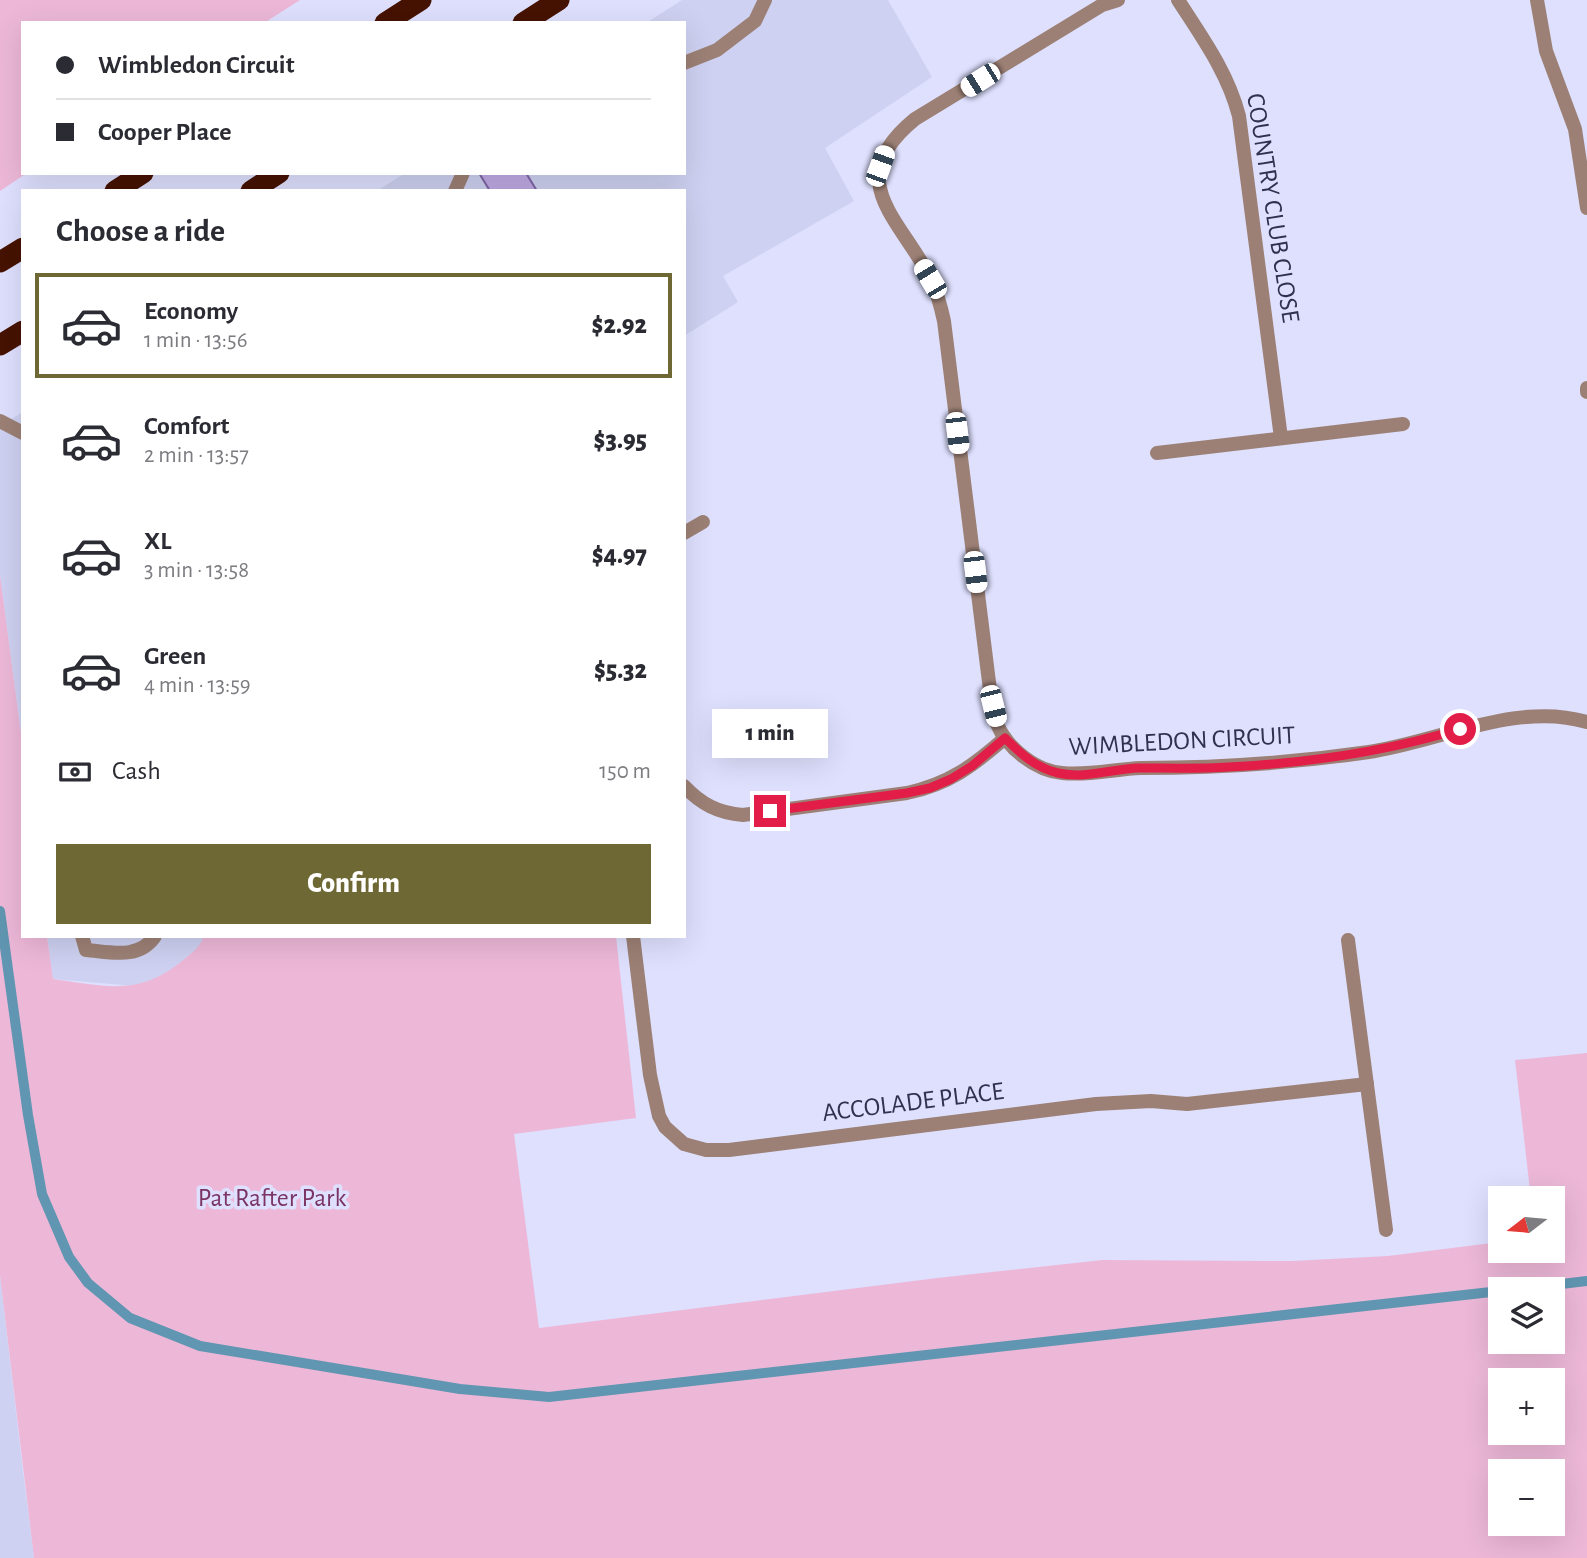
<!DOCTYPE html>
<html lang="en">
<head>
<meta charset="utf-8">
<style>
  body { margin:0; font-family:"Alegreya Sans",sans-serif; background:#f7f7f7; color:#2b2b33; height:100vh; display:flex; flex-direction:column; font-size:26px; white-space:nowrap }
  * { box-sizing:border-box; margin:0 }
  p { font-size:23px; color:#7c7c81 }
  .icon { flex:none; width:38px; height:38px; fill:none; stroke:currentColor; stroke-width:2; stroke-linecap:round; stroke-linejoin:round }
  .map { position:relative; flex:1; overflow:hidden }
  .panel { position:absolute; left:21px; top:189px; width:665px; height:749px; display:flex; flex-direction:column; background:#fff; border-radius:0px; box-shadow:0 7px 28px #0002 }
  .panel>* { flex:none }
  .hud { position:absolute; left:21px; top:21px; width:665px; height:154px; border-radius:0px; box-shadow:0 7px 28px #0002; display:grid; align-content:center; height:154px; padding:0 35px; background:#fff }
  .needle { width:46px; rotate:254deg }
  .controls { position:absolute; left:1488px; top:1186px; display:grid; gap:14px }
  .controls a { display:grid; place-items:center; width:77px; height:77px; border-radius:0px; background:#fff; box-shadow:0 7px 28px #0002; font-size:35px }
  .end { position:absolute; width:32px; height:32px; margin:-16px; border:9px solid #e11d48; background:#fff; box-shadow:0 0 0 4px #fff }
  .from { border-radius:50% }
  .bubble { position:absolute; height:49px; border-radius:0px; background:#fff; box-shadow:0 7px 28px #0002; font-size:23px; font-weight:800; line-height:49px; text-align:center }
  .car { position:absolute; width:21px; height:42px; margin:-21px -10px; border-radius:9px; box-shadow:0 0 5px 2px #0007; background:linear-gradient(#fff 24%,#345 0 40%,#fff 0 76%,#345 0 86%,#fff 0) }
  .hud b { display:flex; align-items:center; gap:24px; height:66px; font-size:26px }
  .hud b+b { border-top:2px solid #e1e1e2 }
  .hud i { width:18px; height:18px; background:#2b2b33 }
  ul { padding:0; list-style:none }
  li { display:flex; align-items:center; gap:21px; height:105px; margin:0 14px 10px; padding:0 21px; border:4px solid transparent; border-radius:0px }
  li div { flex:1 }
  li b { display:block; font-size:26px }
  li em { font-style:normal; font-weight:800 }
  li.on { border-color:#6e6834 }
  li>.icon { width:63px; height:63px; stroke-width:1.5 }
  h2 { padding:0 35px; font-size:32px; line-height:84px }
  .pay { display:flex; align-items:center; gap:18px; height:77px; padding:0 35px; font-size:26px }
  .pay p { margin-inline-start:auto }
  .primary-button { display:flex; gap:14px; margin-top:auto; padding:14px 35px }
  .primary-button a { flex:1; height:80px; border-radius:0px; background:#6e6834; color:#fff; font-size:28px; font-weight:800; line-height:80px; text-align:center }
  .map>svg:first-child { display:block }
</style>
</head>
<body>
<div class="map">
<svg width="1587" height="1558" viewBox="0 0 1587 1558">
  <rect width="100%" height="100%" fill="#dee0fe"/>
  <!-- built -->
  <g fill="#ced1f1">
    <polygon points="682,0 888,0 932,77 825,148 854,201 723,276 738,302 684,336 684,191 377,191 405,173 684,173 684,23 646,23"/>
    <polygon points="23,412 23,749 0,575 0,426"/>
    <polygon points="47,936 204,936 201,945 164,976 135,986 53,979"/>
    <polygon points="0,1276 23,1472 34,1558 0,1558"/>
  </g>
  <!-- green -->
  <g fill="#edb8d8" fill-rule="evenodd">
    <polygon points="0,0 300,0 264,23 23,23 23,173 27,173 0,191"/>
    <path d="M 0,575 L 23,749 L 23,936 L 47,936 L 53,979 C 106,986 139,997 183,960 C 192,953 200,947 204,936 L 616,936 L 636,1118 L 514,1134 L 539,1328 L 937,1278 L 1102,1260 L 1292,1261 L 1388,1256 L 1500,1242 L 1500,1251 L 1552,1251 L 1552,1199 L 1531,1199 L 1515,1060 L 1587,1053 L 1587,1558 L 34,1558 L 0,1276 ZM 1500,1290 L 1552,1290 L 1552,1342 L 1500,1342 ZM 1500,1381 L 1552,1381 L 1552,1433 L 1500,1433 ZM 1500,1472 L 1552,1472 L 1552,1524 L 1500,1524 Z"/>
  </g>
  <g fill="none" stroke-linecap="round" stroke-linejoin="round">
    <!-- stream -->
    <g stroke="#6096b1" stroke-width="10">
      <polyline points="0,911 28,1115 42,1194 69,1257 88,1283 130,1318 200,1346 460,1389 549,1397 1500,1291"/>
      <polyline points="1512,1290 1587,1281"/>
    </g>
  </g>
  <!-- building -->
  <polygon fill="#c0aae4" stroke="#7e65a5" stroke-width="2" points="479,173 526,173 537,191 490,191"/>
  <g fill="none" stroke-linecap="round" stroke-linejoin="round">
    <!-- lane -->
    <g stroke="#9c8075" stroke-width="14">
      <polyline points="684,63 717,50 755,21 765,0"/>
      <polyline points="455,191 463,173"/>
      <polyline points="0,421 23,433"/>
    </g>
    <!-- street -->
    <g stroke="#9c8075" stroke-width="14">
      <path d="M 1118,0 L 1102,5 L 915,119 C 840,180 900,218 931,279 C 937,293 941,307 944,321 L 989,682 C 991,696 992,711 997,724 C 1007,748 1036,771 1062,773 C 1088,776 1115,769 1141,768 C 1218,768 1293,763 1369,752 C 1438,742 1517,701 1587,722"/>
      <path d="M 1178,0 C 1202,37 1228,73 1239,116 L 1281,438"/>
      <polyline points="1537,0 1546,51 1575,129 1587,208"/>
      <polyline points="1587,388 1587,392"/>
      <polyline points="1157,453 1403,424"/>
      <polyline points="684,533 703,522"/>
      <path d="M 684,786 C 701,804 718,813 743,815 L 907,793 C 949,784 973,766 1005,738"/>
      <path d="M 82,936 L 86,950 C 111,952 139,960 155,936"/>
      <polyline points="633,936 650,1075 659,1116 665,1127 684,1144 706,1150 729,1150 1096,1104 1151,1101 1187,1104 1367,1084"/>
      <polyline points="1348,940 1386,1230"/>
    </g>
    <!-- highway -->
    <g stroke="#461200" stroke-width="21">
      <polyline points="385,23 421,0"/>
      <polyline points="523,23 559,0"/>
      <polyline points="115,191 143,173"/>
      <polyline points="251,191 279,173"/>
      <polyline points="0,262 23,248"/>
      <polyline points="0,345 23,331"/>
    </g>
  </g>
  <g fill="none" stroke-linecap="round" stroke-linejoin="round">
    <!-- route -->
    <path stroke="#e11d48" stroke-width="9" d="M 770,811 L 907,793 L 930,788 L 951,779 L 972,766 L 1005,738 C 1021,754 1036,768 1058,773 C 1083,779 1113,769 1138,768 C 1168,768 1199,769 1229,767 C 1307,763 1385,752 1460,729"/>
  </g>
  <g text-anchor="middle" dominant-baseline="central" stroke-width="7" stroke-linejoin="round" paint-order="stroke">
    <!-- street labels -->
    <g font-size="26" fill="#30314e" stroke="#dee0fe">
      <text transform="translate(1273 208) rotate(81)">COUNTRY CLUB CLOSE</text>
      <text transform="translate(1182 741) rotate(-3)">WIMBLEDON CIRCUIT</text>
      <text transform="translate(913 1102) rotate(-7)">ACCOLADE PLACE</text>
    </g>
    <!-- park labels -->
    <g font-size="26" fill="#7b3464" stroke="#dee0fe">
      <text x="272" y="1198">Pat Rafter Park</text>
    </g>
  </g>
</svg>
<div class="controls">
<a><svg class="needle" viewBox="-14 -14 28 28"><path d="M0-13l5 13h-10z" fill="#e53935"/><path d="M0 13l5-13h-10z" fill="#7c7c81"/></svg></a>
<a><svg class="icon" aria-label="layers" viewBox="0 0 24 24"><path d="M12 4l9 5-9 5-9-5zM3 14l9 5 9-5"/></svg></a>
<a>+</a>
<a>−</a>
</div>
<i class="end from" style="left:1460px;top:729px"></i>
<i class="end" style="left:770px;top:811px"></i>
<div class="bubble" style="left:712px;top:709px;width:116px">1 min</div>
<i class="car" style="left:980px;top:80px;rotate:238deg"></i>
<i class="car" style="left:880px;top:166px;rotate:20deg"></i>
<i class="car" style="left:930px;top:279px;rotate:329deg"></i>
<i class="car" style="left:957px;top:433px;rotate:173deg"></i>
<i class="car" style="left:975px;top:572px;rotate:173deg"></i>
<i class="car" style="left:993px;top:706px;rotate:166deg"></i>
<div class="hud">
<b><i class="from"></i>Wimbledon Circuit</b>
<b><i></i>Cooper Place</b>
</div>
<section class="panel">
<h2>Choose a ride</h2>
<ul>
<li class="on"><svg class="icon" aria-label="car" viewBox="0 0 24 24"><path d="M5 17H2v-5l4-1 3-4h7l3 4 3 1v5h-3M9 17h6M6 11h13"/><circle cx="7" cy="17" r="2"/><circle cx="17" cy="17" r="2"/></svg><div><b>Economy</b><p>1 min · 13:56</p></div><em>$2.92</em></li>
<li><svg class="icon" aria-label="car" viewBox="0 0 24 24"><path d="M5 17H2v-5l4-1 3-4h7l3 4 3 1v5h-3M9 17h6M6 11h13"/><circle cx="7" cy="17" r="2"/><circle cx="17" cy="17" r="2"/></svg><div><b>Comfort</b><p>2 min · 13:57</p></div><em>$3.95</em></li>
<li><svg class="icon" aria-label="car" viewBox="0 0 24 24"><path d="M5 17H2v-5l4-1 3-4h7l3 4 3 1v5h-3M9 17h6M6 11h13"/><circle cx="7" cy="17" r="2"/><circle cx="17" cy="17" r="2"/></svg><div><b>XL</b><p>3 min · 13:58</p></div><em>$4.97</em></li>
<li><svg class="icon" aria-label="car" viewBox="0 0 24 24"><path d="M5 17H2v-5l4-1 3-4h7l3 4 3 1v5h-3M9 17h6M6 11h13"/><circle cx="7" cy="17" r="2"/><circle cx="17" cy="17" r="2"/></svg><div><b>Green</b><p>4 min · 13:59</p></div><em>$5.32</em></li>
</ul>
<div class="pay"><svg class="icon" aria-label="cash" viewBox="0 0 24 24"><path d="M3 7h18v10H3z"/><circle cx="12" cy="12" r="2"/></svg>Cash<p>150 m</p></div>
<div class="primary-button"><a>Confirm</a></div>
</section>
</div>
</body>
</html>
